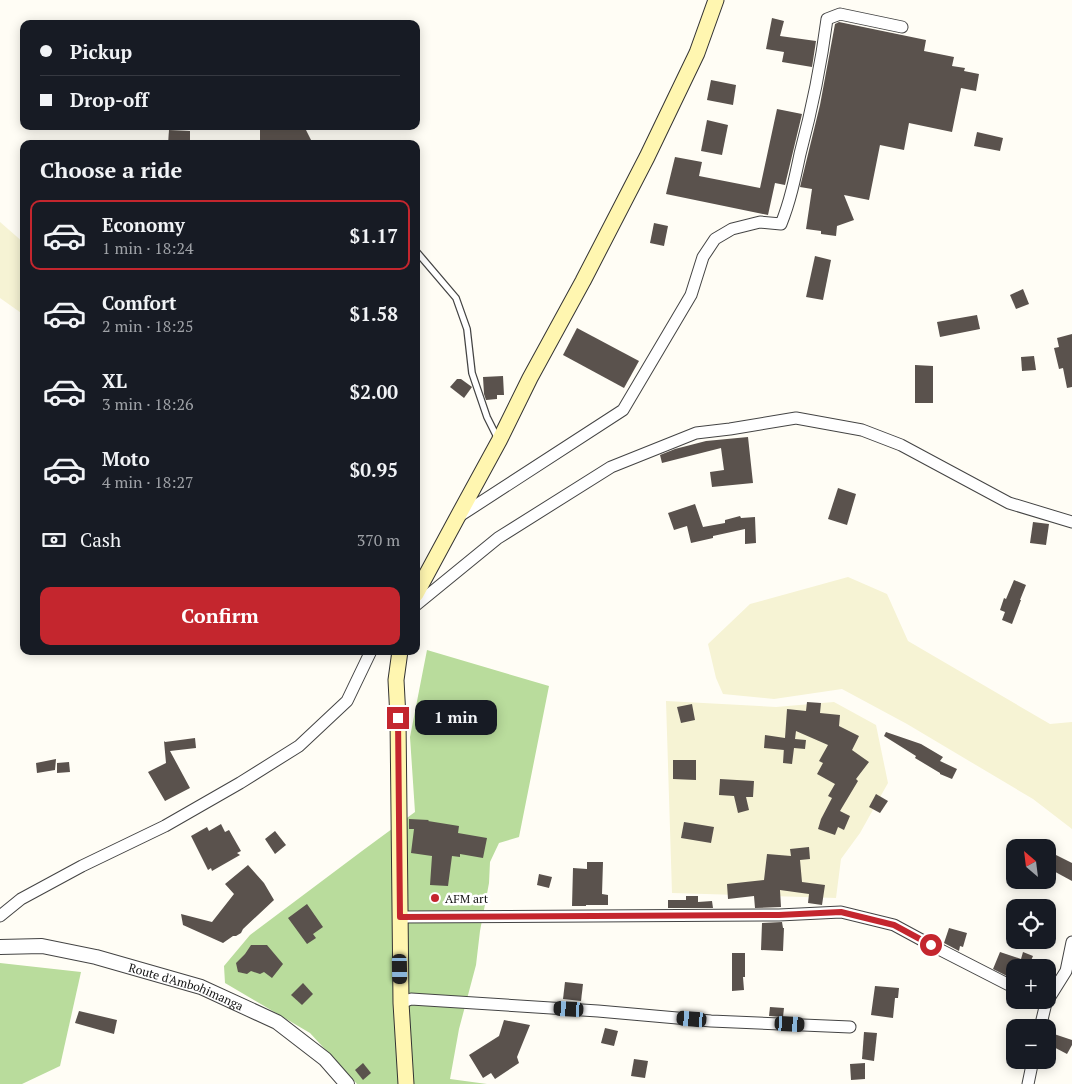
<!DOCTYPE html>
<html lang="en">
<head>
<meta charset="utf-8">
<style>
  body { margin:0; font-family:"PT Serif",serif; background:#242831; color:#f1f3f6; height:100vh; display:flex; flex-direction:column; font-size:19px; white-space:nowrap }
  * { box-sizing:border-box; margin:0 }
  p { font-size:16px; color:#9ea1a6 }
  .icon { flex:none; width:28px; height:28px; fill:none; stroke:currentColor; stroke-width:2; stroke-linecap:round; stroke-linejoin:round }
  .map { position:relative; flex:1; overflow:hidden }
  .panel { position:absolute; left:20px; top:140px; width:400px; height:515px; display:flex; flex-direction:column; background:#171b24; border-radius:10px; box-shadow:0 2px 12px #0003 }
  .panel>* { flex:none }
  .banner { position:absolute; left:20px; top:20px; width:400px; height:110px; border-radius:10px; box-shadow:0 2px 12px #0003; display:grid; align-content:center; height:110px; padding:0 20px; background:#171b24 }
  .needle { width:32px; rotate:332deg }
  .fabs { position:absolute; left:1006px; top:839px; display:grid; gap:10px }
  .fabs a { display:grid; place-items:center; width:50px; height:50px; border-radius:10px; background:#171b24; box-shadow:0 2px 12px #0003; font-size:25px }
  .end { position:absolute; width:22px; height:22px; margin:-11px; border:6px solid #c4262e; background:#fff; box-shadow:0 0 0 2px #fff }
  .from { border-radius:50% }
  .bubble { position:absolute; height:35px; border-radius:10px; background:#171b24; box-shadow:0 2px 12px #0003; font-size:16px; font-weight:800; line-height:35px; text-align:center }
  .car { position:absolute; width:15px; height:30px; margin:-15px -8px; border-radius:6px; box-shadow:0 0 4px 1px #0007; background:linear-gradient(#222 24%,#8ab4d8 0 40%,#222 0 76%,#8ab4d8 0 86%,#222 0) }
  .banner b { display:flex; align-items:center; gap:18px; height:48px; font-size:19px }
  .banner b+b { border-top:1px solid #363941 }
  .banner i { width:12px; height:12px; background:#f1f3f6 }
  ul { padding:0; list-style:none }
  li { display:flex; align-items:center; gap:15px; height:70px; margin:0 10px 8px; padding:0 10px; border:2px solid transparent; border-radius:10px }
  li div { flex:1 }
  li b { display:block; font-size:19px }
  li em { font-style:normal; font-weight:800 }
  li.selected { border-color:#c4262e }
  li>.icon { width:45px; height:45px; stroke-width:1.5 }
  h2 { padding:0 20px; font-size:22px; line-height:60px }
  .pay { display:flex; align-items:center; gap:12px; height:55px; padding:0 20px; font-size:19px }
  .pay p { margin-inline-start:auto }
  .action { display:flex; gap:10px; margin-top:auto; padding:10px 20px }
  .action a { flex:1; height:58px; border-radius:10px; background:#c4262e; color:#fff; font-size:20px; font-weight:800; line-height:58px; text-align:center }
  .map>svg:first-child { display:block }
</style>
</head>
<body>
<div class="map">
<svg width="1072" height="1084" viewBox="0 0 1072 1084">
  <rect width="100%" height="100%" fill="#fffdf5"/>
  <!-- farmland -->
  <g fill="#f6f3d4">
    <polygon points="0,222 24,243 24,315 0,298"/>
    <polygon points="848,577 887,594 908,641 1050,724 1072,722 1072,829 1033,799 907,724 842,689 774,699 723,694 716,678 708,644 750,604"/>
    <polygon points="666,701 776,707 834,702 876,725 888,783 860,833 841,859 836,898 672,893"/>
  </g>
  <!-- forest -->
  <g fill="#b9dc9c">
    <polygon points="427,650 549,686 519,837 499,843 490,862 489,883 480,931 476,965 459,1029 450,1079 487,1084 357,1084 310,1033 225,983 224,966 250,935 362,851 415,812 410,737"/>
    <polygon points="0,963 81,972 60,1066 22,1084 0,1084"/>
  </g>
  <!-- building -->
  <g fill="#5a524d">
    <polygon points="772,18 784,21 780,36 816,41 812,67 782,62 784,52 766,49"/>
    <polygon points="839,22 926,40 924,51 954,57 952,66 965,68 964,71 979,74 976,91 961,88 952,132 909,123 904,150 880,145 869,200 844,195 854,220 837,226 836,236 821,234 821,231 806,229 812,189 800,187 820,105 835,24"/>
    <polygon points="711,80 736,85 733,105 707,100"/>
    <polygon points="777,109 802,114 785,185 775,183 768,215 666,194 675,157 702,162 699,176 760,188"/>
    <polygon points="707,120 728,125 722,155 701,151"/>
    <polygon points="260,126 304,126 313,144 260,144"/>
    <polygon points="169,130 190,131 190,144 168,144"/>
    <polygon points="977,132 1003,138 1000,151 974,146"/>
    <polygon points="654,223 668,226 664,246 650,243"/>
    <polygon points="815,256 831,260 823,300 806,297"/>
    <polygon points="1023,289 1029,304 1016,309 1010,295"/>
    <polygon points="977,315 980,329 940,337 937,322"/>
    <polygon points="577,328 639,361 624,388 563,355"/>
    <polygon points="1072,334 1072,387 1067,388 1063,368 1059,369 1054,348 1059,347 1057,338"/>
    <polygon points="1034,356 1036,370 1022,371 1021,357"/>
    <polygon points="915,365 933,366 933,403 915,403"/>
    <polygon points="503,376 504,395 497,395 497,399 486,400 484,394 483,377"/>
    <polygon points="457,379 461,379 472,387 464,398 450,387"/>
    <polygon points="748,437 753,483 712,487 710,472 724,470 721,448 662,463 660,455 675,449 706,441"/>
    <polygon points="838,488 856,494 847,525 828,519"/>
    <polygon points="695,504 703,527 725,523 725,520 740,516 741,518 755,517 756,543 745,544 745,529 713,536 713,538 691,543 687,526 674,530 668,513"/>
    <polygon points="1033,522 1049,524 1046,545 1030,543"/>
    <polygon points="1014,580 1026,585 1020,600 1021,600 1012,624 1002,620 1005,612 1000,610 1004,598 1006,599"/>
    <polygon points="807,702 821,703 820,713 840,715 839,726 859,736 852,750 869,762 856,779 858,781 840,811 850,816 844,830 838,827 835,835 818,829 821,819 832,798 828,796 835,784 817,774 823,763 819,761 828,745 796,731 795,739 806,740 805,749 794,748 792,764 783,763 784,747 784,750 764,748 765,735 785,738 787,709 806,711"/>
    <polygon points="692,704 695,720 681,723 677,707"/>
    <polygon points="886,732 921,744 943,757 940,761 957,769 952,779 940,774 940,773 915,758 916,756 884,736"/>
    <polygon points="195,738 196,748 170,751 190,788 165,801 148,772 166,763 164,741 165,742"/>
    <polygon points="56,759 55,770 37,773 36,763"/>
    <polygon points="673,760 696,760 696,780 673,779"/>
    <polygon points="69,762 70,772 57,773 57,763"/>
    <polygon points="720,779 754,781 753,797 746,797 749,810 738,813 734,796 719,795"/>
    <polygon points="876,794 888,801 880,813 869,807"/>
    <polygon points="409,819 429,820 428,821 459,826 458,833 487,838 483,858 460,854 460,857 452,856 448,886 430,885 432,856 411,853 414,829 409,829"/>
    <polygon points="684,822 714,827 711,843 681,838"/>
    <polygon points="221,824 225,832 229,830 241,851 237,853 240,855 212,871 211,868 208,870 191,836 207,827 209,831"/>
    <polygon points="275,831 286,845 275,854 265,839"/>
    <polygon points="809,847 810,859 800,860 802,882 825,885 822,905 808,903 809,894 780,890 781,907 755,908 754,896 728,899 727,884 764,880 767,854 791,856 790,849"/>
    <polygon points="1048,851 1072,863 1072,881 1048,868"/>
    <polygon points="587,862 603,862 602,894 608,895 608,905 586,905 586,906 572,906 573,868 587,869"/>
    <polygon points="248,865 264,883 274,900 243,929 241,933 236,936 233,936 223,943 183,925 181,914 212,922 234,894 225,884"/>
    <polygon points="539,874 552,877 549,888 537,885"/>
    <polygon points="686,896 698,896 698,902 712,901 713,908 668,908 668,900 686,900"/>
    <polygon points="307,904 323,927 313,934 316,938 307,944 288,918"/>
    <polygon points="782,922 783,928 784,928 783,951 761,950 762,923"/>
    <polygon points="949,928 967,933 963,947 960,946 959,951 944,943"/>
    <polygon points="251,945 267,945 283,964 272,978 264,972 260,974 251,971 247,974 238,972 236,963 245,954"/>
    <polygon points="1000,952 1021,959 1023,952 1033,956 1030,963 1039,966 1039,968 1015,968 1011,978 993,969"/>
    <polygon points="732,953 745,953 745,977 743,977 744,990 732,991"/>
    <polygon points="565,982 583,984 581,1001 563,999"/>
    <polygon points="303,983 313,994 302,1005 291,995"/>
    <polygon points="875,986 899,988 898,998 895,998 893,1018 871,1015"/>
    <polygon points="770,1007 784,1008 783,1017 769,1016"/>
    <polygon points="79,1011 117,1020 114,1034 75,1023"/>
    <polygon points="504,1020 530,1025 517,1057 519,1063 495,1079 491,1073 483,1078 469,1055 499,1036"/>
    <polygon points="605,1028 618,1031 614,1046 601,1043"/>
    <polygon points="864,1032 877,1033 874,1061 862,1059"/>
    <polygon points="1048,1032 1072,1040 1072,1045 1067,1054 1048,1044"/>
    <polygon points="634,1059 648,1061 645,1078 631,1076"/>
    <polygon points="363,1063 371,1073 363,1080 355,1070"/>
    <polygon points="865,1063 865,1079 851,1080 850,1064"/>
  </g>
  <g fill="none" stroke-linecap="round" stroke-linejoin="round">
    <!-- service casing -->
    <g stroke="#444" stroke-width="8">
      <polyline id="service" points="416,251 456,298 467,329 472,373 487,417 498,439"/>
    </g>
    <!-- minor casing -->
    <g stroke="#444" stroke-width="13">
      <g id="minor">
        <path d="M 458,517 L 623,410 L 691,295 L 703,257 L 715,239 L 732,229 L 760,222 L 781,224 C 790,202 795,178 800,154 C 812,109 821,65 827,19 L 840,14 L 902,27"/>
        <polyline points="416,605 498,538 611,467 696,433 730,429 796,418 862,430 901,445 1009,503 1072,522"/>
        <polyline points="0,916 21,899 82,866 165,826 240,783 299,746 347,701 371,651"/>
        <polyline points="400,917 779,915 841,912 894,925 931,945 1015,988"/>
        <polyline points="401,1003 411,999 598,1011 711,1021 850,1027"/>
        <polyline points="1040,1028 1046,1003 1066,971 1072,942"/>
        <polyline points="1028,1084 1033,1060"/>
      </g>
    </g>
    <!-- tertiary casing -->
    <g stroke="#444" stroke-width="16">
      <g id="tertiary">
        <path id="s1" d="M 0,947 L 42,946 L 96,957 L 201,987 L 277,1022 L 325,1059 L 347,1084"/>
      </g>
    </g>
    <!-- secondary casing -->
    <g stroke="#333" stroke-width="17">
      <g id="secondary">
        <polyline points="416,594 457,518 499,441 530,378 583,281 647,157 697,53 716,0"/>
        <polyline points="400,651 396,680 398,718 401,1003 406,1084"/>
      </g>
    </g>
    <!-- service -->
    <use href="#service" stroke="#fff" stroke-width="5.5"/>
    <!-- minor -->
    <use href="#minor" stroke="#fff" stroke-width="11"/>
    <!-- tertiary -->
    <use href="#tertiary" stroke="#fff" stroke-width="14"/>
    <!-- secondary -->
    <use href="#secondary" stroke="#fff6b0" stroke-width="15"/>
  </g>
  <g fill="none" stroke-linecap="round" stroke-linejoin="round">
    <!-- route -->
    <polyline stroke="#c4262e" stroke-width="6" points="398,718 400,917 779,915 841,912 894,925 931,945"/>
  </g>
  <!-- markers -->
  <circle fill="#c4262e" stroke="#fff" stroke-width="2" cx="435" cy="898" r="5"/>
  <g text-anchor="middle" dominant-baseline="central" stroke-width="5" stroke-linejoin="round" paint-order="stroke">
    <!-- poi labels -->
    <g font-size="12" fill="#111" stroke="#fff" text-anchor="start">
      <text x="445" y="898">AFM art</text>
    </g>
    <!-- street labels -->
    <g font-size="12" fill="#111" stroke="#fff">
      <text stroke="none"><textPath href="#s1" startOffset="192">Route d'Ambohimanga</textPath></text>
    </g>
  </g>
</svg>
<div class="fabs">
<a><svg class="needle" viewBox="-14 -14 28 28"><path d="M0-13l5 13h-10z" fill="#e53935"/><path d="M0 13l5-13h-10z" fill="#9ea1a6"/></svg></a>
<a><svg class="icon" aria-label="locate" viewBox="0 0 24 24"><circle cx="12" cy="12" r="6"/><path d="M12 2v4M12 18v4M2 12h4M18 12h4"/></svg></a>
<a>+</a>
<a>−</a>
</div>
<i class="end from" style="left:931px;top:945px"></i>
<i class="end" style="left:398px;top:718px"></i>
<div class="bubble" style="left:415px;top:700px;width:82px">1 min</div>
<i class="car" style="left:400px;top:969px;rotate:179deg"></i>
<i class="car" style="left:569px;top:1009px;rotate:273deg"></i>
<i class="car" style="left:692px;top:1019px;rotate:275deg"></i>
<i class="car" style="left:790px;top:1024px;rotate:93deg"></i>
<div class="banner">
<b><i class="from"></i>Pickup</b>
<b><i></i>Drop-off</b>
</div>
<section class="panel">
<h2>Choose a ride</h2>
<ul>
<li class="selected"><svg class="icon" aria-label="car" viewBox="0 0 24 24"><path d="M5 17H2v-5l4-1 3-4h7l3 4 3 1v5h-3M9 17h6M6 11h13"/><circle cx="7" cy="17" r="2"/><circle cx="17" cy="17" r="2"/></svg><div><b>Economy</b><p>1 min · 18:24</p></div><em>$1.17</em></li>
<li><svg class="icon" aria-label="car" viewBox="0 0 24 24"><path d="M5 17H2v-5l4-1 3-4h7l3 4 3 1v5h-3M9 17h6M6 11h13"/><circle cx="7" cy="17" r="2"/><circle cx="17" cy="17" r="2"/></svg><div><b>Comfort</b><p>2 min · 18:25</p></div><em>$1.58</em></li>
<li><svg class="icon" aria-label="car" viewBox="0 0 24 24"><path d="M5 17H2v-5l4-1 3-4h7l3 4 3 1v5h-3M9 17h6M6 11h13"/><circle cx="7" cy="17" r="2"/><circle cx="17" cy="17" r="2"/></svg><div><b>XL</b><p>3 min · 18:26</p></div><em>$2.00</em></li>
<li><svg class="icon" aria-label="car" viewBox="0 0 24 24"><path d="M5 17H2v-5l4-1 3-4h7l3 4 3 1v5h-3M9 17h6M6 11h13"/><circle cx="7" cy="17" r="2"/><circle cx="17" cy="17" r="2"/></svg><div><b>Moto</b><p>4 min · 18:27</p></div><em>$0.95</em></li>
</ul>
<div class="pay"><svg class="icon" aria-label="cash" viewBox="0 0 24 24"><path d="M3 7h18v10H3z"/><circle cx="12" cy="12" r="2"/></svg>Cash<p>370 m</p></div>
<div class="action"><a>Confirm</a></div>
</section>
</div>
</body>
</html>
